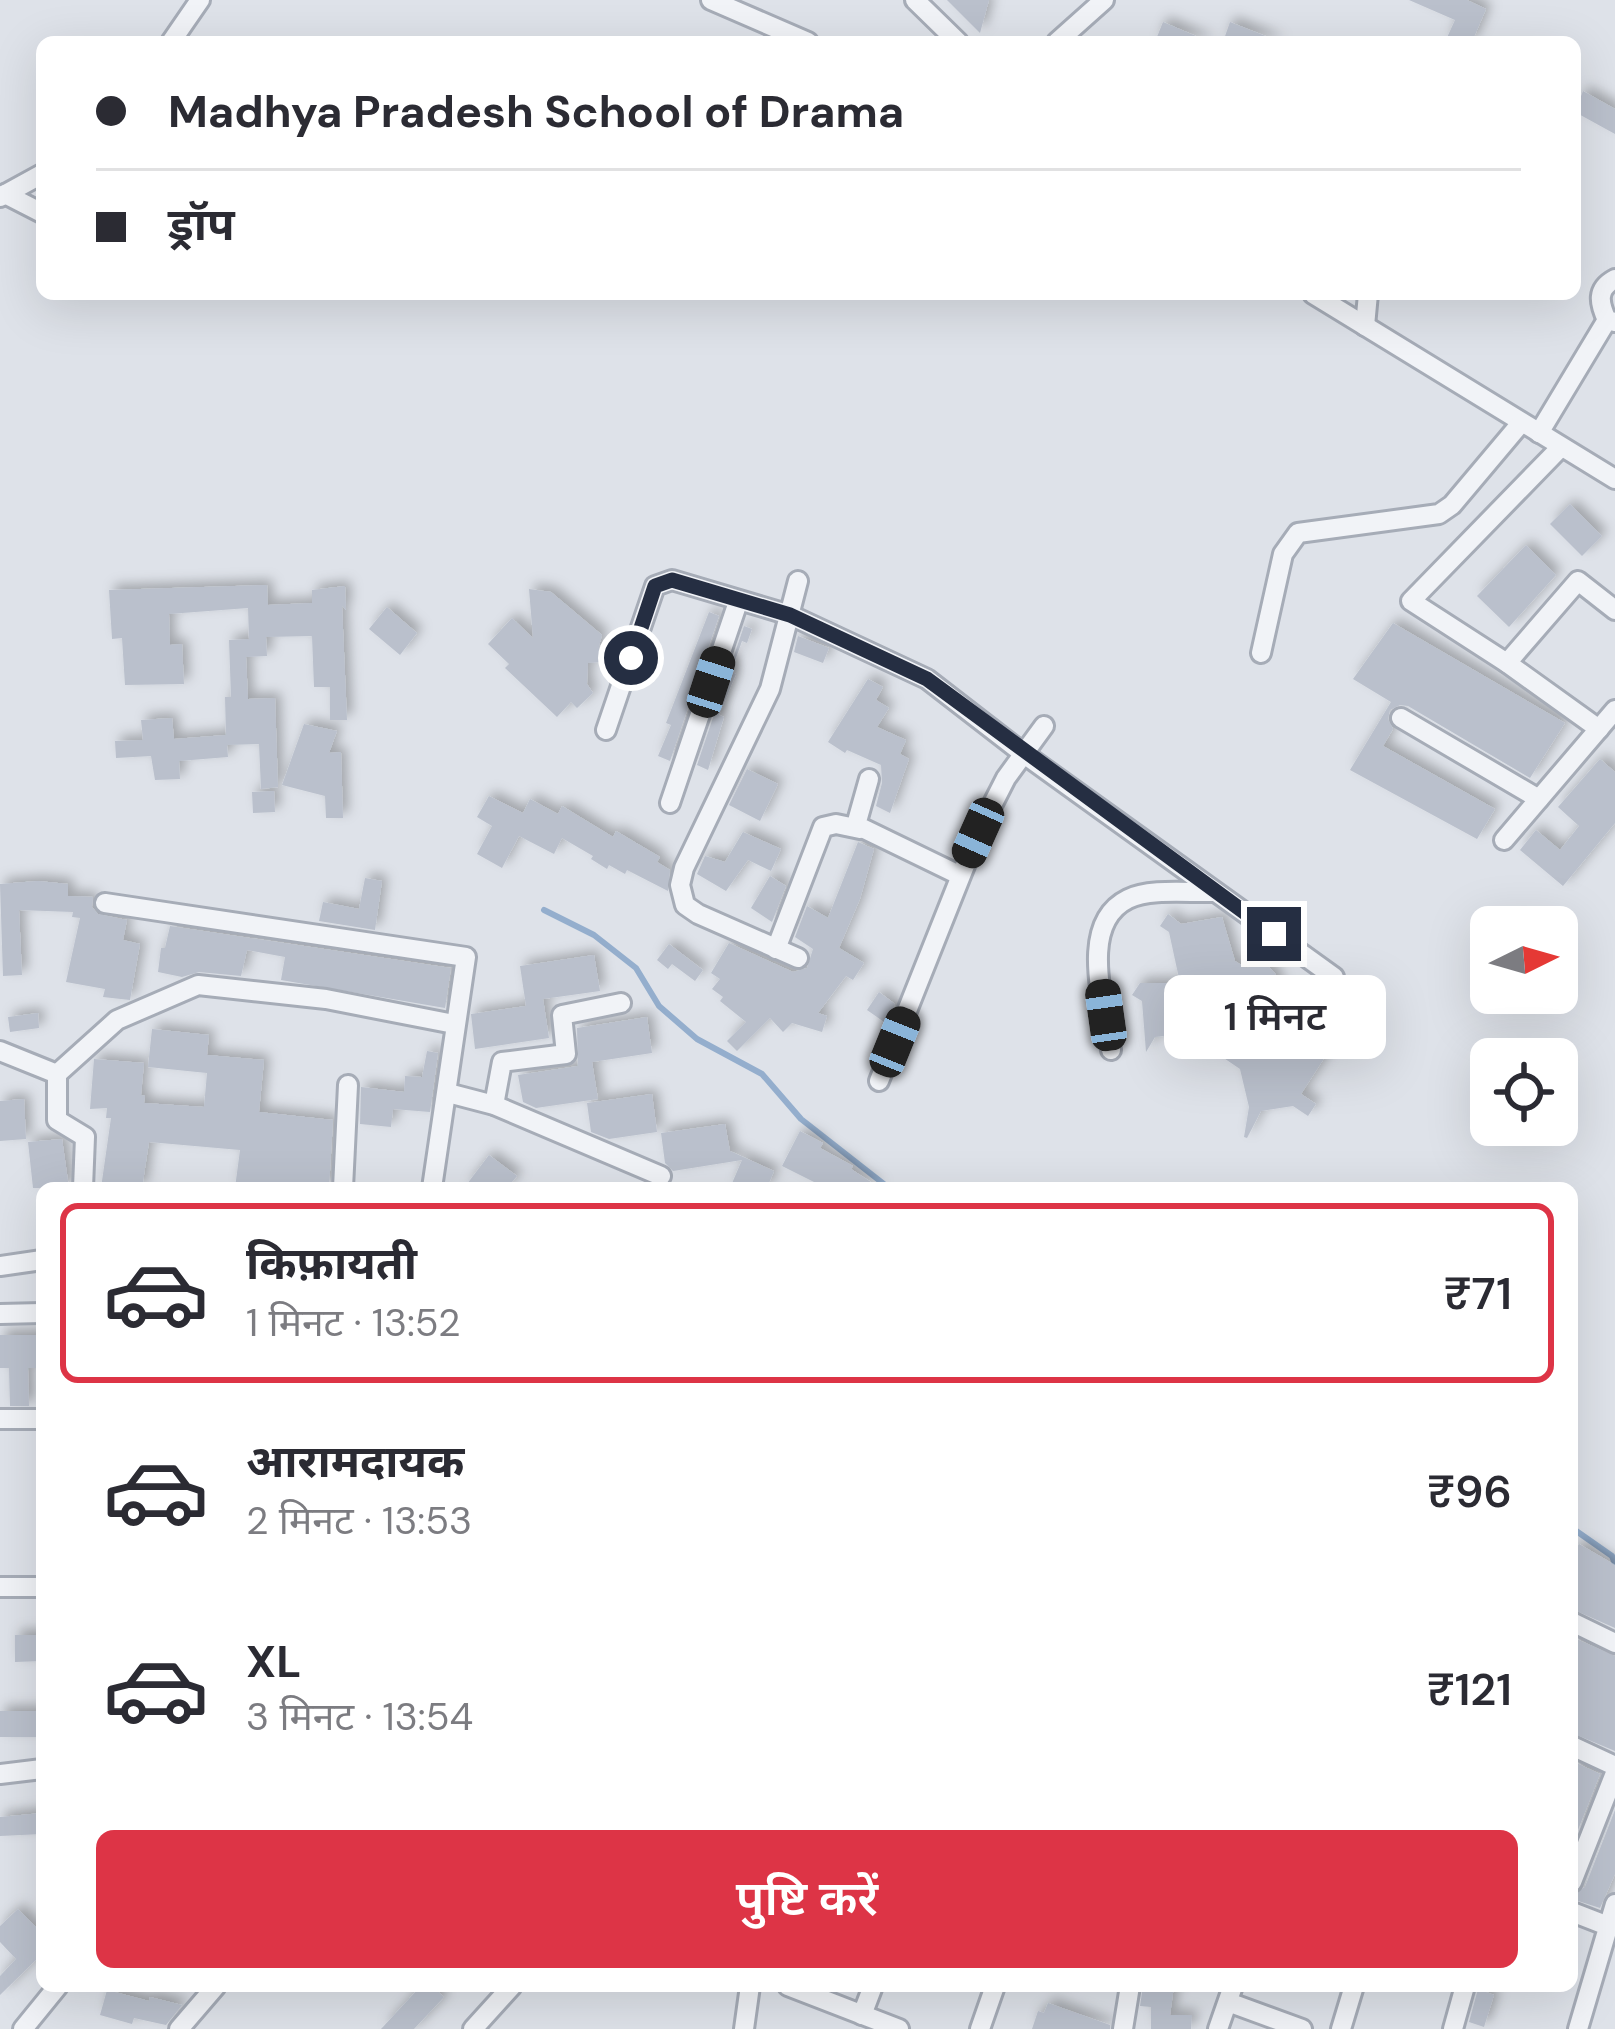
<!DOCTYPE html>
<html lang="hi">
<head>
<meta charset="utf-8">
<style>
  body { margin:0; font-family:"DM Sans","Noto Sans Devanagari",sans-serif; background:#f7f7f7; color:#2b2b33; height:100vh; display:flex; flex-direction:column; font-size:45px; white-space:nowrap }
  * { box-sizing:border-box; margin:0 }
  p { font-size:39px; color:#7c7c81 }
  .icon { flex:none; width:66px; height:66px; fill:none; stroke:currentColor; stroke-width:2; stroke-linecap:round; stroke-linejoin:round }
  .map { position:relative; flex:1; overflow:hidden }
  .side { position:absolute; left:36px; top:1182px; width:1542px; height:810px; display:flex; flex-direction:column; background:#fff; border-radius:18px; box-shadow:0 12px 48px #0002 }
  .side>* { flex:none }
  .hud { position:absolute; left:36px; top:36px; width:1545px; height:264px; border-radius:18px; box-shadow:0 12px 48px #0002; display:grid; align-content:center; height:264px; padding:0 60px; background:#fff }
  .needle { width:78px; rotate:85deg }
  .buttons { position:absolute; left:1470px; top:906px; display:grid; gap:24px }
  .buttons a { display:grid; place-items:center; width:108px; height:108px; border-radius:18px; background:#fff; box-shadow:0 12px 48px #0002; font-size:60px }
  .end { position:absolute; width:54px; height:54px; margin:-27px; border:15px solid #252e42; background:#fff; box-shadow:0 0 0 6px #fff }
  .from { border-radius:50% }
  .bubble { position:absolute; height:84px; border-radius:18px; background:#fff; box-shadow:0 12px 48px #0002; font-size:39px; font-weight:600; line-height:84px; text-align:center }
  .car { position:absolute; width:36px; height:72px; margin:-36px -18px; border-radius:15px; box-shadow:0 0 9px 3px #0007; background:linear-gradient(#222 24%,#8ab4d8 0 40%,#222 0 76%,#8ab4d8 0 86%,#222 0) }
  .hud b { display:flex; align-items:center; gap:42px; height:114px; font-size:45px }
  .hud b+b { border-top:3px solid #e1e1e2 }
  .hud i { width:30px; height:30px; background:#2b2b33 }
  ul { padding:21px 0 0; list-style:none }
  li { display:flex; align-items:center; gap:36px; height:180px; margin:0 24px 18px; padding:0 36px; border:6px solid transparent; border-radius:18px }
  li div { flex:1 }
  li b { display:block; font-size:45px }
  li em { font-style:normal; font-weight:600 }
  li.on { border-color:#dd3446 }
  li>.icon { width:108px; height:108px; stroke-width:1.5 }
  .button { display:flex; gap:24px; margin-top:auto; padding:24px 60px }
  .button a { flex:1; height:138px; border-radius:18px; background:#dd3446; color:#fff; font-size:48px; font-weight:600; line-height:138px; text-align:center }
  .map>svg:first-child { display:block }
</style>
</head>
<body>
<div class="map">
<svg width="1615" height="2029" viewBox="0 0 1615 2029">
  <defs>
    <filter id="shadow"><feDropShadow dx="5.5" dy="-5.5" stdDeviation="6" flood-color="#0004"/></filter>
  </defs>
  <rect width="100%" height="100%" fill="#dee2e9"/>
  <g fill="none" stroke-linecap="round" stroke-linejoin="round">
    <!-- stream -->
    <g stroke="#94aecd" stroke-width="6">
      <polyline points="544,910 594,935 636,968 659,1006 697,1039 762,1074 801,1119 889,1188"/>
      <polyline points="1572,1528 1612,1556 1615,1564"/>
    </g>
  </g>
  <!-- building -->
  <g fill="#bac0cc" filter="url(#shadow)">
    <polygon points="947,0 989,0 980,33"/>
    <polygon points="1409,0 1467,0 1486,9 1472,42 1445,42 1455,20"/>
    <polygon points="1163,22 1210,42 1155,42"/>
    <polygon points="1230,22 1278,41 1278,42 1223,42"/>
    <polygon points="1583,91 1615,109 1615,134 1575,112"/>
    <polygon points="1570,504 1602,536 1582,556 1550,524"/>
    <polygon points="1526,545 1556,575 1509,627 1477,596"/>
    <polygon points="267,585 268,605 312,603 312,590 345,586 346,610 342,606 347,720 330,720 330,687 314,687 312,636 266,637 267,656 246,657 248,699 275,698 278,787 261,789 259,744 227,745 228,757 179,761 180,779 155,780 151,756 116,758 115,741 143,740 141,720 172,718 174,739 226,735 225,697 231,697 229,640 249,639 248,608 169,614 170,645 182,644 184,684 125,685 122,638 112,639 109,590"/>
    <polygon points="529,589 551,592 602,635 599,646 603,662 588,663 587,684 593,693 577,708 571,702 557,717 505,668 509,664 488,644 512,618 533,638"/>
    <polygon points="387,607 417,633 400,655 369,629"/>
    <polygon points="709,612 719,616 670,761 658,756 671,725 666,723"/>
    <polygon points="1393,623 1565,723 1530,778 1408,706 1400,705 1390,710 1388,719 1393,729 1383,746 1495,809 1477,839 1350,770 1391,702 1353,679"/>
    <polygon points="744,626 752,629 747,643 742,641 731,672 736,674 719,715 724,717 708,770 697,765"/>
    <polygon points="798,636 829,648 823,663 794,652"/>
    <polygon points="868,679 883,687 876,700 889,708 877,727 906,740 900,754 909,759 890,813 876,806 882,783 881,765 847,750 845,753 828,742"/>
    <polygon points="304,724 337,731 329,753 341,752 343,818 326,818 325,796 282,785"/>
    <polygon points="1600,759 1615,772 1615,823 1563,886 1520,850 1536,830 1560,850 1579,826 1558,807"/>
    <polygon points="747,769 778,784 760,821 729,805"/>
    <polygon points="274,791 275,812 253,813 252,792"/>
    <polygon points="489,796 523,813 530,799 558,814 562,806 613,837 616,831 660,857 657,862 670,870 668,891 627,870 625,874 609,865 607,869 591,859 593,856 562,838 554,854 519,836 502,868 477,854 492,826 477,817"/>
    <polygon points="743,832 781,849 771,871 748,860 726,891 697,874 705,856 725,862"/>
    <polygon points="858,842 874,849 860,899 839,948 864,963 853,980 846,976 818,1013 827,1016 822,1032 792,1023 783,1032 770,1018 737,1051 727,1041 746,1022 720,1001 723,997 712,989 720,979 711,973 729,943 793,972 807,968 813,949 795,937 807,906 828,918"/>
    <polygon points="770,876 786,886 772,922 751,908"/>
    <polygon points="365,878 382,881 375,930 319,921 323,902 359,909"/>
    <polygon points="38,881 68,884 68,896 93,897 92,907 98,914 127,920 123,940 140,944 130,1000 103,997 105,989 66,982 80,918 72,917 73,912 19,910 22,975 3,976 0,884"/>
    <polygon points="1168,914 1181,924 1222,917 1235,961 1246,968 1265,963 1275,973 1279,989 1289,997 1333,990 1345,1050 1334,1043 1301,1094 1316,1104 1308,1116 1293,1106 1261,1111 1247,1138 1244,1137 1249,1107 1240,1069 1187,1033 1155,1037 1146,1052 1142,1001 1132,995 1140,983 1180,983 1169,932 1160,926"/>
    <polygon points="170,926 451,968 445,1008 281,980 285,957 247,950 241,976 199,972 182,977 158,972 161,948 165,948"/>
    <polygon points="669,944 703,970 695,981 672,964 668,969 657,960"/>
    <polygon points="594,955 600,991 543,999 549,1038 475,1049 471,1014 526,1006 520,966"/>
    <polygon points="879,992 895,1004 887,1024 867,1010"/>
    <polygon points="38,1013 39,1028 10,1032 8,1017"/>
    <polygon points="647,1017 652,1053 592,1062 598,1099 536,1108 523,1102 518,1075 578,1066 577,1028"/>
    <polygon points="152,1029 209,1035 207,1055 264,1060 259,1112 333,1120 329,1188 235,1188 240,1150 149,1142 142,1188 101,1188 111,1118 106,1118 107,1108 90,1109 94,1059 144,1063 141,1095 145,1096 144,1103 204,1107 207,1073 148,1067"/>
    <polygon points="427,1051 438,1053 430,1112 393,1109 391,1127 360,1124 361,1087 404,1092 405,1076 422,1077"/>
    <polygon points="652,1094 657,1132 609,1139 591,1132 587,1103"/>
    <polygon points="24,1099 26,1139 0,1141 0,1101"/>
    <polygon points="725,1124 730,1151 774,1171 767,1188 730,1188 742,1160 673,1171 665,1163 661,1133"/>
    <polygon points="800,1131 823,1143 820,1148 853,1166 851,1169 880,1188 826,1188 782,1166"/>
    <polygon points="62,1139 69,1188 33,1188 28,1142"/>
    <polygon points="489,1155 517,1176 507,1188 464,1188"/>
    <polygon points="0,1335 42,1335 42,1368 28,1368 29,1406 10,1406 9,1368 0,1368"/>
    <polygon points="1579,1544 1615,1565 1615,1628 1572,1609 1572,1555"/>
    <polygon points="15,1635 42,1635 42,1661 15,1662"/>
    <polygon points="1572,1637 1615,1656 1615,1751 1572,1733"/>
    <rect x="0" y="1711" width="42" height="26"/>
    <polygon points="1572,1761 1600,1774 1572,1845"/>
    <polygon points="1615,1810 1615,1874 1600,1908 1572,1899 1572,1895 1585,1887"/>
    <polygon points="42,1813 42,1834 0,1836 0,1817"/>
    <polygon points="18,1909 42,1933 42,1954 0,1995 0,1976 16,1959 0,1942 0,1926"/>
    <polygon points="421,1986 432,1986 444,1997 414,2029 381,2029"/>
    <polygon points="1143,1986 1174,1986 1170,2015 1192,2015 1191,2029 1151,2029 1151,2007 1140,2006"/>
    <polygon points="1478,1989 1494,1995 1484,2027 1469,2022"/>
    <polygon points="107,1990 149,2001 150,1997 182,2005 166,2025 134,2018 132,2024 100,2015"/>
    <polygon points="1048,2003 1110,2025 1110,2029 1032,2029 1038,2011 1044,2013"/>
  </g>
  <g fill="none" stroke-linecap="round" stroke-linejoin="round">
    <!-- minor casing -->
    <g stroke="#a6acb7" stroke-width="24">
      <g id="minor">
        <polyline points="711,0 808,42"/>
        <polyline points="915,0 958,42"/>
        <polyline points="171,42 200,0"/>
        <polyline points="1057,42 1104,0"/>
        <polyline points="5,194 42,213"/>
        <polyline points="0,197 42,174"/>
        <path d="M 1615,279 C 1596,289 1599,303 1607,320 L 1615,322"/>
        <polyline points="1313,294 1615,479"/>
        <polyline points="1365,326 1368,294"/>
        <polyline points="1539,433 1607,320"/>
        <polyline points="1561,447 1411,601 1507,663 1599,729"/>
        <polyline points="798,581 770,689 684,868 680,885 685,905 698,914 798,958"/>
        <polyline points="1261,653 1283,554 1298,533 1439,514 1452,505 1521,423"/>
        <polyline points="1507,663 1578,581 1615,610"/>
        <polyline points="1401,718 1539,799"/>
        <polyline points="606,730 655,586 672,580 790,615 927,679 1024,754 1334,977"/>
        <polyline points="869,779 856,825 959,875"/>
        <polyline points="670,803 738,602"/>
        <polyline points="1504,840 1615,710"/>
        <polyline points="105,903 466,957 432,1188"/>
        <polyline points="776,949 823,827 836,824 860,829"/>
        <path d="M 1111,1050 C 1105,1006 1077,924 1128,899 C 1150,888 1189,893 1214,892"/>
        <polyline points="0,1051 57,1074"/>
        <polyline points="879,1081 978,833 1006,778 1044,726"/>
        <polyline points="448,1093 494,1105 661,1176"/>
        <polyline points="494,1105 502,1062 566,1054 562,1015 621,1003"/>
        <polyline points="83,1188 85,1137 57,1120 57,1074 117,1020 198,985 326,999 454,1024"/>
        <polyline points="343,1188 348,1085"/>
        <polyline points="0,1266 42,1260"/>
        <polyline points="0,1314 42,1313"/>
        <polyline points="0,1419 42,1419"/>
        <polyline points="0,1587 42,1587"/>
        <polyline points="1572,1622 1615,1643"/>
        <polyline points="1572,1746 1615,1766"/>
        <polyline points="0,1774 42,1769"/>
        <polyline points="1572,1882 1615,1773"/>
        <polyline points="1572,1912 1608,1926"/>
        <polyline points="788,1986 899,2029"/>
        <polyline points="1228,2002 1302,2029"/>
        <polyline points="862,2015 873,1986"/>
        <polyline points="23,2029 58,1986"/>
        <polyline points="179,2029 216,1986"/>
        <polyline points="473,2029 512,1986"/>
        <polyline points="744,2029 750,1986"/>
        <polyline points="980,2029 995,1986"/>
        <polyline points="1123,2029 1130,1986"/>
        <polyline points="1218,2029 1233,1986"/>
        <polyline points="1341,2029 1354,1986"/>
        <polyline points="1453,2029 1465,1986"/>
        <polyline points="1578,2029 1615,1904"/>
      </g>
    </g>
    <!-- minor -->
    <use href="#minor" stroke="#f1f3f7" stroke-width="18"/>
  </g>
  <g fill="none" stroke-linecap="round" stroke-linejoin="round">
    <!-- route -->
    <polyline stroke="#252e42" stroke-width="15" points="631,658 655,586 672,580 790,615 927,679 1274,934"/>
  </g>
</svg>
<div class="buttons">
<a><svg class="needle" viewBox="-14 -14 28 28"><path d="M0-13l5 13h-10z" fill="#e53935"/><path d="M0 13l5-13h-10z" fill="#7c7c81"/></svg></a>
<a><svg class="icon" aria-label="locate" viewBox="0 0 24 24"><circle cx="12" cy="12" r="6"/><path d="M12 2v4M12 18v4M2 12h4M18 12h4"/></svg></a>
</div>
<i class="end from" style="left:631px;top:658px"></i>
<i class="end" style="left:1274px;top:934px"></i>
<div class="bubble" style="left:1164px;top:975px;width:222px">1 मिनट</div>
<i class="car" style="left:711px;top:682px;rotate:18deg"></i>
<i class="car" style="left:978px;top:833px;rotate:204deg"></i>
<i class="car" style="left:1106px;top:1015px;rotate:352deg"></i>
<i class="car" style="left:895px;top:1042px;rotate:22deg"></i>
<div class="hud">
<b><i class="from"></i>Madhya Pradesh School of Drama</b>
<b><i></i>ड्रॉप</b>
</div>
<section class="side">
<ul>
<li class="on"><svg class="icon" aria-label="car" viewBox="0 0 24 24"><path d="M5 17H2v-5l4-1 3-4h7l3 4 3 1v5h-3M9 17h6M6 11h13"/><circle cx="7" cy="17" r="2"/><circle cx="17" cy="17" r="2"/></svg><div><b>किफ़ायती</b><p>1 मिनट · 13:52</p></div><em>₹71</em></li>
<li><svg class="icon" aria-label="car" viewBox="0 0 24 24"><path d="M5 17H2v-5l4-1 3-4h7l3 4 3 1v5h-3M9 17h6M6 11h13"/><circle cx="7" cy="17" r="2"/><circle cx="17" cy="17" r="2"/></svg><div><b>आरामदायक</b><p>2 मिनट · 13:53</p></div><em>₹96</em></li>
<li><svg class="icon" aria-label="car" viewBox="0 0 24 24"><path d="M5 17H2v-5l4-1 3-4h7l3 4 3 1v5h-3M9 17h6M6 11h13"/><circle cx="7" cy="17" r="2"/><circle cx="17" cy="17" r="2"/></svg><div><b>XL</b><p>3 मिनट · 13:54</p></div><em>₹121</em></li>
</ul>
<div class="button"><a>पुष्टि करें</a></div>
</section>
</div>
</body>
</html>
